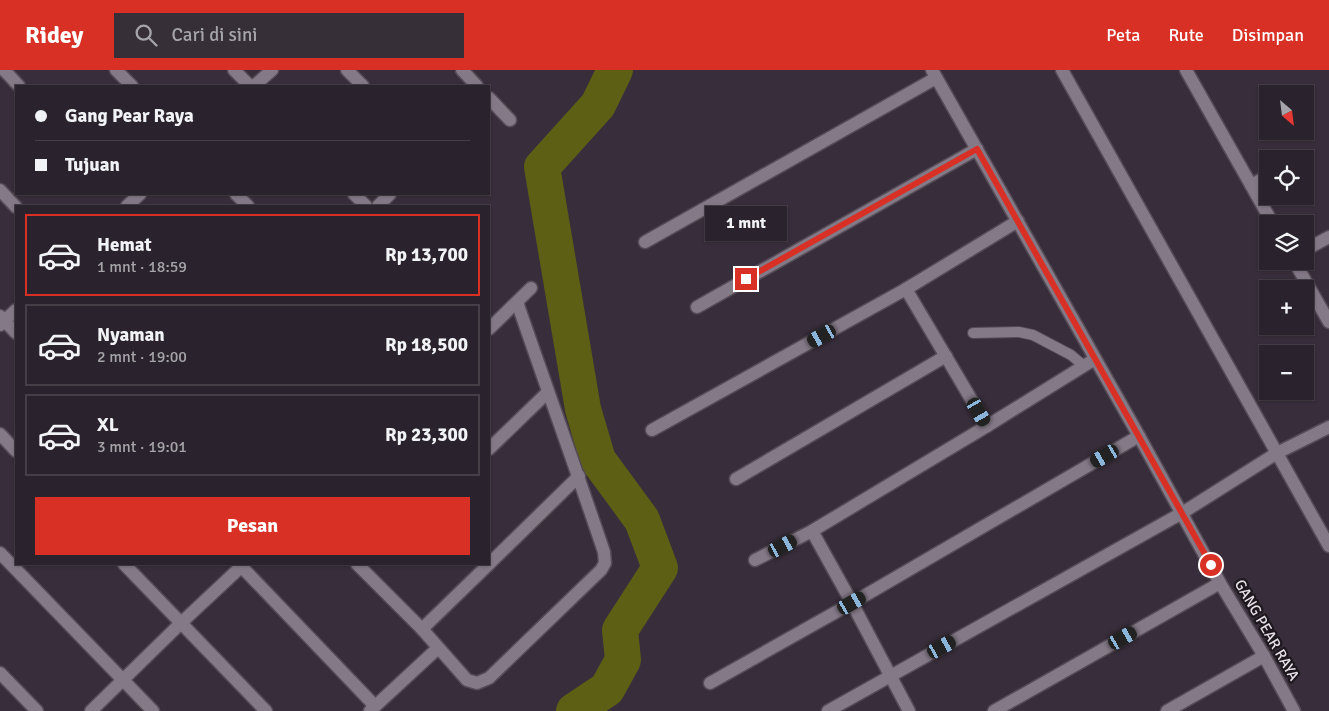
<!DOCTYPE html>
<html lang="id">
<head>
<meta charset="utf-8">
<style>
  body { margin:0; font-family:Signika,sans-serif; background:#362f38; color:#f1f3f6; height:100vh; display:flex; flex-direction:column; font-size:19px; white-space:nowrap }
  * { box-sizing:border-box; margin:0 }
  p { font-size:16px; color:#a5a4a9 }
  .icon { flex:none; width:28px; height:28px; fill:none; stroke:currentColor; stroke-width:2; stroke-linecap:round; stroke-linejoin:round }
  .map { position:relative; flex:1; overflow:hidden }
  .drawer { position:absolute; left:15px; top:135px; width:475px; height:360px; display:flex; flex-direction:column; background:#2a222c; border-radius:0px; box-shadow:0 1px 4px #0004,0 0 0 1px #463f48 }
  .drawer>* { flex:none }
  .banner { position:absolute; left:15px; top:15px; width:475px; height:110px; border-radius:0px; box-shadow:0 1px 4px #0004,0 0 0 1px #463f48; display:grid; align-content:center; height:110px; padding:0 20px; background:#2a222c }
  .needle { width:32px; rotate:152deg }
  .tools { position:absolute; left:1259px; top:15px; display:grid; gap:10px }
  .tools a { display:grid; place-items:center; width:55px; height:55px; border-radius:0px; background:#2a222c; box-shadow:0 1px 4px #0004,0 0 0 1px #463f48; font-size:25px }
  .end { position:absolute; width:22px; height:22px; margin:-11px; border:6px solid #d93025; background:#fff; box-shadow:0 0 0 2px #fff }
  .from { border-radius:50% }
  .bubble { position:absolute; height:35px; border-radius:0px; background:#2a222c; box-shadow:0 1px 4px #0004,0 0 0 1px #463f48; font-size:16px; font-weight:700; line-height:35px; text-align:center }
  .car { position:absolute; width:15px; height:30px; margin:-15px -8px; border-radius:6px; box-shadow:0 0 4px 1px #0007; background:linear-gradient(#222 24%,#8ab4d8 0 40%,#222 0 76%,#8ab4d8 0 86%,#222 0) }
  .banner b { display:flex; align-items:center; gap:18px; height:48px; font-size:19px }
  .banner b+b { border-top:1px solid #463f48 }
  .banner i { width:12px; height:12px; background:#f1f3f6 }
  ul { padding:9px 0 0; list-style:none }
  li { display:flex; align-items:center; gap:15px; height:82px; margin:0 10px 8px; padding:0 10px; border:2px solid #463f48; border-radius:0px }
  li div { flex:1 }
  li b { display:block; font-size:19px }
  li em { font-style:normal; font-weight:700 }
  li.on { border-color:#d93025 }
  li>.icon { width:45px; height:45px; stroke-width:1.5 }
  .action { display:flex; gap:10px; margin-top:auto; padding:10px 20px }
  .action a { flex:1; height:58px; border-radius:0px; background:#d93025; color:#fff; font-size:20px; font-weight:700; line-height:58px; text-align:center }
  header { display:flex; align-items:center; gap:30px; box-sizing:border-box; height:70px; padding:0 25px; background:#d93025; color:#fff }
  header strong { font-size:24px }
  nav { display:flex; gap:28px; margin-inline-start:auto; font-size:18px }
  .search { width:350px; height:45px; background:#362f38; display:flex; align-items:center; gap:12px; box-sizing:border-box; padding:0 18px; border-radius:0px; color:#a5a4a9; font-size:19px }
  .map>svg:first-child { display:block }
</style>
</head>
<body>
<header>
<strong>Ridey</strong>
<div class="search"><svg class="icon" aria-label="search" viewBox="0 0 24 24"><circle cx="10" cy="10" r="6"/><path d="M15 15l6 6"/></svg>Cari di sini</div>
<nav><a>Peta</a><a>Rute</a><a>Disimpan</a></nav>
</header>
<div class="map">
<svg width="1329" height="641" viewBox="0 0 1329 641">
  <rect width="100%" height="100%" fill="#382e3b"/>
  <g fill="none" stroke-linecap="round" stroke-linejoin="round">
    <!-- river -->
    <polyline stroke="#5c5f14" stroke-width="36" points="574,641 607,619 623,590 620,560 660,498 642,450 598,390 583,339 542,97 598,35 615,0"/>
    <!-- lane casing -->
    <g stroke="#544b56" stroke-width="12">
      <polyline id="lane" points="973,263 1019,262 1033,265 1071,285 1084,296"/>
    </g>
    <!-- street casing -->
    <g stroke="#544b56" stroke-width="15">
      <g id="street">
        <polyline points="4,0 19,16"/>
        <polyline points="116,0 132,16"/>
        <polyline points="234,0 250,16"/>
        <polyline points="347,0 363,16"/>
        <polyline points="462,0 477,16"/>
        <polyline points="932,0 1139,366 1220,513 1264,586 1294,641"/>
        <polyline points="1062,0 1329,476"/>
        <polyline points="1186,0 1273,154"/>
        <polyline points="254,16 272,0"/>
        <polyline points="489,28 510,50"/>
        <polyline points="1300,89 1302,88"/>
        <polyline points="1251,115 1268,106"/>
        <polyline points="0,120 16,137"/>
        <polyline points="236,124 248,136"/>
        <polyline points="354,124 366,136"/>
        <polyline points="127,136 140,124"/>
        <polyline points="378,136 390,124"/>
        <polyline points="645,172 936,8"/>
        <polyline points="1305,180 1329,167"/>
        <polyline points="1294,191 1329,252"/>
        <polyline points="906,219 987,356"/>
        <polyline points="697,237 977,79"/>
        <polyline points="0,246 16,263"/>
        <polyline points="0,255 16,240"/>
        <polyline points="489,259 531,218"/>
        <polyline points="652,360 906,219 1018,151"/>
        <polyline points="0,364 16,381"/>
        <polyline points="489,379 548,322"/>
        <polyline points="736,409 946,286"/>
        <polyline points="812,461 852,533 909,641"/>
        <polyline points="0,483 153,641"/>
        <polyline points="755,490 812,461 987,356 1095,289"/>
        <polyline points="124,494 266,641"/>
        <polyline points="239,494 375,636"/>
        <path d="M 357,494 L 422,559 L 467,610 L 477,613 L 489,608 L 601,500 L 605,493 L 604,482 C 576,399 546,316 517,232"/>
        <polyline points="489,494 579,406"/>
        <polyline points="422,559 489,494"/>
        <polyline points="0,603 37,641"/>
        <polyline points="710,613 852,533 1139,366"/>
        <polyline points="91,641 181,553 244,494"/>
        <polyline points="370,641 438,578"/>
        <polyline points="828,641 1182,443 1277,383 1329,357"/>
        <polyline points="994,641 1220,513"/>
        <polyline points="1167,641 1264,586"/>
      </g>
    </g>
    <!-- lane -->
    <use href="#lane" stroke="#847987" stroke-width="10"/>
    <!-- street -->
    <use href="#street" stroke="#847987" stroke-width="12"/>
  </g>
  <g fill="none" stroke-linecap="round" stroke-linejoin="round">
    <!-- route -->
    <polyline stroke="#d93025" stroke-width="6" points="746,209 977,79 1211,495"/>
  </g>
  <g text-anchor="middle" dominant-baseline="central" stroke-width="4.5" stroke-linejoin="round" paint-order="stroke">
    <!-- street labels -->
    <g font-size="15" fill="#e9e2ea" stroke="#1d181e">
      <text transform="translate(1267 560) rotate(60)">GANG PEAR RAYA</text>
    </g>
  </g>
</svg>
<div class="tools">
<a><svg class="needle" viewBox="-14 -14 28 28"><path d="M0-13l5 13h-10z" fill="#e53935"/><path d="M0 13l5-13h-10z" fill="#a5a4a9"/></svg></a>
<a><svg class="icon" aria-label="locate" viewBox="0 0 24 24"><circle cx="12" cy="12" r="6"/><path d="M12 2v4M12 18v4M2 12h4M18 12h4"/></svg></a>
<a><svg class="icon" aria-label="layers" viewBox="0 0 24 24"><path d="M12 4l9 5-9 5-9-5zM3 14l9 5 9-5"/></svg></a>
<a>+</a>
<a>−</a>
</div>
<i class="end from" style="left:1211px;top:495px"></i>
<i class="end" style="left:746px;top:209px"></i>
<div class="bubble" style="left:705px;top:136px;width:82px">1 mnt</div>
<i class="car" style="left:822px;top:266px;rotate:241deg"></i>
<i class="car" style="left:979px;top:342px;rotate:150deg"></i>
<i class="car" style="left:1105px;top:386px;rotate:240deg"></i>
<i class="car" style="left:783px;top:476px;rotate:62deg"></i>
<i class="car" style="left:852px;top:533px;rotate:60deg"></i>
<i class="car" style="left:1123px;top:568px;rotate:60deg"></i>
<i class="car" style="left:942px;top:577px;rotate:61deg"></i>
<div class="banner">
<b><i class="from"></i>Gang Pear Raya</b>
<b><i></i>Tujuan</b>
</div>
<section class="drawer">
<ul>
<li class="on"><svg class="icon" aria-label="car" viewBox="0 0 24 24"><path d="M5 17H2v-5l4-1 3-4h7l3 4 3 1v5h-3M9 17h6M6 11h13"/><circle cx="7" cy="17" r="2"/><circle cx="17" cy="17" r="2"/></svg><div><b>Hemat</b><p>1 mnt · 18:59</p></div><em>Rp 13,700</em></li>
<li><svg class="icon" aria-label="car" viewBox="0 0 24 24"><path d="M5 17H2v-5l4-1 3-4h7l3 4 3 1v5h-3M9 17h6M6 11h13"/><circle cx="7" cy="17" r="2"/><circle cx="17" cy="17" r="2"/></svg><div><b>Nyaman</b><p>2 mnt · 19:00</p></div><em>Rp 18,500</em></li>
<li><svg class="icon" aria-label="car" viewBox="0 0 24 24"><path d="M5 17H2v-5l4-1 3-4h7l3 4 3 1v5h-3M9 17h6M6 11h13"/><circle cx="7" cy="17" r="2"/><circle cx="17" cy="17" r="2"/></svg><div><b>XL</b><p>3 mnt · 19:01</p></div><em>Rp 23,300</em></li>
</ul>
<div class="action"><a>Pesan</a></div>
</section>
</div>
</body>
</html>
